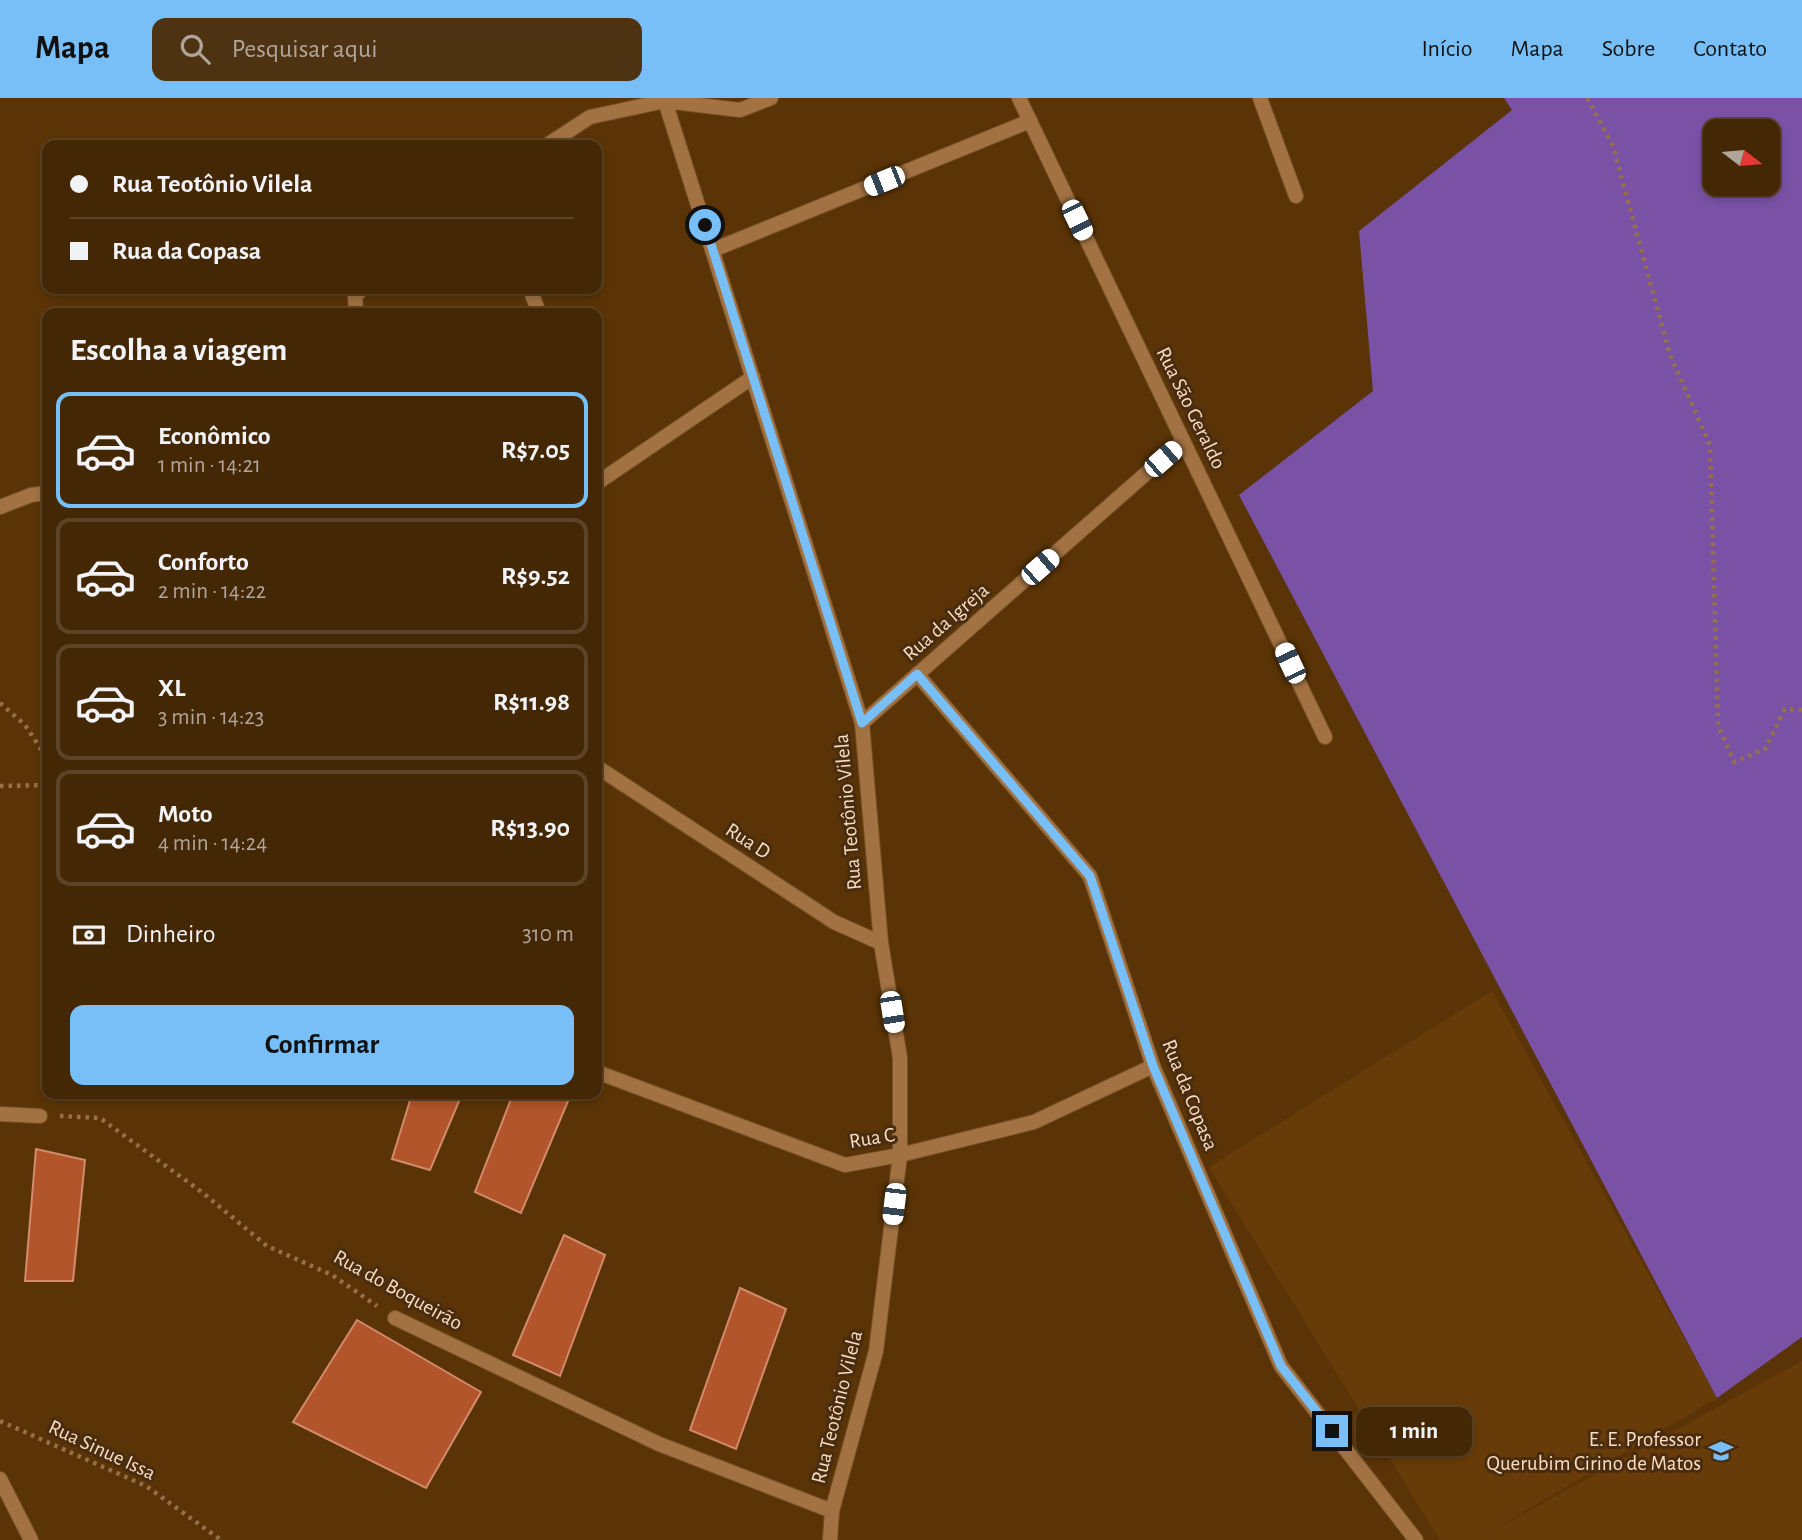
<!DOCTYPE html>
<html lang="pt">
<head>
<meta charset="utf-8">
<style>
  body { margin:0; font-family:"Alegreya Sans",sans-serif; background:#4e3313; color:#f1f3f6; height:100vh; display:flex; flex-direction:column; font-size:26px; white-space:nowrap }
  * { box-sizing:border-box; margin:0 }
  p { font-size:23px; color:#afa59a }
  .icon { flex:none; width:38px; height:38px; fill:none; stroke:currentColor; stroke-width:2; stroke-linecap:round; stroke-linejoin:round }
  .map { position:relative; flex:1; overflow:hidden }
  .side { position:absolute; left:42px; top:210px; width:560px; height:791px; display:flex; flex-direction:column; background:#442704; border-radius:14px; box-shadow:0 4px 10px #0003,0 0 0 2px #5c4426 }
  .side>* { flex:none }
  .guide { position:absolute; left:42px; top:42px; width:560px; height:154px; border-radius:14px; box-shadow:0 4px 10px #0003,0 0 0 2px #5c4426; display:grid; align-content:center; height:154px; padding:0 28px; background:#442704 }
  .needle { width:46px; rotate:106deg }
  .tools { position:absolute; left:1703px; top:21px; display:grid; gap:14px }
  .tools a { display:grid; place-items:center; width:77px; height:77px; border-radius:14px; background:#442704; box-shadow:0 4px 10px #0003,0 0 0 2px #5c4426; font-size:35px }
  .end { position:absolute; width:32px; height:32px; margin:-16px; border:9px solid #78bff7; background:#111; box-shadow:0 0 0 4px #111 }
  .from { border-radius:50% }
  .bubble { position:absolute; height:49px; border-radius:14px; background:#442704; box-shadow:0 4px 10px #0003,0 0 0 2px #5c4426; font-size:23px; font-weight:600; line-height:49px; text-align:center }
  .car { position:absolute; width:21px; height:42px; margin:-21px -10px; border-radius:9px; box-shadow:0 0 5px 2px #0007; background:linear-gradient(#fff 24%,#345 0 40%,#fff 0 76%,#345 0 86%,#fff 0) }
  .guide b { display:flex; align-items:center; gap:24px; height:66px; font-size:26px }
  .guide b+b { border-top:2px solid #5c4426 }
  .guide i { width:18px; height:18px; background:#f1f3f6 }
  ul { padding:0; list-style:none }
  li { display:flex; align-items:center; gap:21px; height:116px; margin:0 14px 10px; padding:0 14px; border:4px solid #5c4426; border-radius:14px }
  li div { flex:1 }
  li b { display:block; font-size:26px }
  li em { font-style:normal; font-weight:600 }
  li.active { border-color:#78bff7 }
  li>.icon { width:63px; height:63px; stroke-width:1.5 }
  h2 { padding:0 28px; font-size:32px; line-height:84px }
  .pay { display:flex; align-items:center; gap:18px; height:77px; padding:0 28px; font-size:26px }
  .pay p { margin-inline-start:auto }
  .primary-button { display:flex; gap:14px; margin-top:auto; padding:14px 28px }
  .primary-button a { flex:1; height:80px; border-radius:14px; background:#78bff7; color:#111; font-size:28px; font-weight:600; line-height:80px; text-align:center }
  header { display:flex; align-items:center; gap:42px; box-sizing:border-box; height:98px; padding:0 35px; background:#78bff7; color:#111 }
  header strong { font-size:33px }
  nav { display:flex; gap:38px; margin-inline-start:auto; font-size:24px }
  .search { width:490px; height:63px; background:#4e3313; display:flex; align-items:center; gap:18px; box-sizing:border-box; padding:0 24px; border-radius:14px; color:#afa59a; font-size:26px }
  .map>svg:first-child { display:block }
</style>
</head>
<body>
<header>
<strong>Mapa</strong>
<div class="search"><svg class="icon" aria-label="search" viewBox="0 0 24 24"><circle cx="10" cy="10" r="6"/><path d="M15 15l6 6"/></svg>Pesquisar aqui</div>
<nav><a>Início</a><a>Mapa</a><a>Sobre</a><a>Contato</a></nav>
</header>
<div class="map">
<svg width="1802" height="1442" viewBox="0 0 1802 1442">
  <rect width="100%" height="100%" fill="#5a3406"/>
  <!-- built -->
  <polygon fill="#683c09" points="1492,893 1717,1300 1481,1439 1802,1263 1802,1442 1440,1442 1209,1069"/>
  <!-- green -->
  <path fill="#7952a6" fill-rule="evenodd" d="M 1504,0 L 1802,0 L 1802,1239 L 1717,1300 L 1239,397 L 1373,293 L 1359,133 L 1512,12 ZM 1715,33 L 1768,33 L 1768,86 L 1715,86 Z"/>
  <!-- building -->
  <g fill="#b3552a" stroke="#d28b6d" stroke-width="2">
    <polygon points="412,996 462,996 430,1072 392,1061"/>
    <polygon points="513,996 571,996 521,1115 475,1094"/>
    <polygon points="36,1051 85,1062 73,1183 25,1183"/>
    <polygon points="564,1137 605,1157 560,1278 513,1257"/>
    <polygon points="740,1190 786,1211 736,1351 690,1332"/>
    <polygon points="357,1222 481,1294 426,1390 293,1324"/>
  </g>
  <g fill="none" stroke-linecap="round" stroke-linejoin="round">
    <!-- minor casing -->
    <g stroke="#775228" stroke-width="16">
      <g id="minor">
        <polyline points="1019,0 1325,639"/>
        <polyline points="1260,0 1296,98"/>
        <polyline points="665,3 862,625 881,845 900,960 900,1057 876,1253 832,1413 830,1442"/>
        <polyline points="547,47 590,19 665,3 740,12 771,0"/>
        <polyline points="713,152 1030,23"/>
        <polyline points="530,191 539,215"/>
        <polyline points="356,215 355,198 362,191"/>
        <polyline points="597,385 753,279"/>
        <polyline points="0,409 31,397 47,395"/>
        <polyline points="917,576 1090,778 1153,968 1281,1268 1416,1442"/>
        <polyline points="862,625 1183,343"/>
        <polyline points="597,669 834,824 881,845"/>
        <polyline points="597,974 845,1067 900,1057 1034,1024 1153,968"/>
        <polyline points="0,1016 40,1018"/>
        <polyline points="395,1220 659,1346 832,1413"/>
        <polyline points="0,1381 31,1442"/>
      </g>
    </g>
    <!-- path -->
    <g stroke="#94714a" stroke-width="4.5" stroke-dasharray="3.5 5" stroke-linecap="butt">
      <polyline points="1587,0 1613,48 1670,257 1710,347 1718,627 1734,664 1765,651 1785,611 1802,612"/>
      <polyline points="0,605 25,627 47,660"/>
      <polyline points="0,688 47,687"/>
      <polyline points="60,1018 100,1020 203,1095 267,1148 332,1177 377,1208"/>
      <polyline points="0,1323 146,1388 221,1442"/>
    </g>
    <!-- minor -->
    <use href="#minor" stroke="#a27243" stroke-width="14"/>
  </g>
  <g fill="none" stroke-linecap="round" stroke-linejoin="round">
    <!-- route -->
    <polyline stroke="#78bff7" stroke-width="9" points="705,127 862,625 917,576 1090,778 1153,968 1281,1268 1332,1333"/>
  </g>
  <!-- icons -->
  <defs>
    <g id="school-bare" transform="scale(1.89)"><path d="M0-5L7-2L0 1L-7-2ZM-4 1L0 2.5L4 1V4Q0 6-4 4Z" fill="#78bff7" stroke="#492d10" stroke-width="2.5" paint-order="stroke"/></g>
  </defs>
  <g fill-rule="evenodd">
    <use href="#school-bare" x="1721" y="1353"/>
  </g>
  <g text-anchor="middle" dominant-baseline="central" stroke-width="6" stroke-linejoin="round" paint-order="stroke">
    <!-- street labels -->
    <g font-size="21" fill="#fadcc1" stroke="#492d10">
      <text transform="translate(1191 310) rotate(64)">Rua São Geraldo</text>
      <text transform="translate(946 524) rotate(-41)">Rua da Igreja</text>
      <text transform="translate(848 714) rotate(-95)">Rua Teotônio Vilela</text>
      <text transform="translate(748 743) rotate(33)">Rua D</text>
      <text transform="translate(1190 997) rotate(68)">Rua da Copasa</text>
      <text transform="translate(872 1040) rotate(-9)">Rua C</text>
      <text transform="translate(398 1192) rotate(29)">Rua do Boqueirão</text>
      <text transform="translate(837 1309) rotate(-76)">Rua Teotônio Vilela</text>
      <text transform="translate(102 1352) rotate(25)">Rua Sinue Issa</text>
    </g>
    <!-- poi labels -->
    <g font-size="21" fill="#fadcc1" stroke="#492d10" text-anchor="end">
      <text x="1701" y="1341">E. E. Professor<tspan x="1701" dy="24">Querubim Cirino de Matos</tspan></text>
    </g>
  </g>
</svg>
<div class="tools">
<a><svg class="needle" viewBox="-14 -14 28 28"><path d="M0-13l5 13h-10z" fill="#e53935"/><path d="M0 13l5-13h-10z" fill="#afa59a"/></svg></a>
</div>
<i class="end from" style="left:705px;top:127px"></i>
<i class="end" style="left:1332px;top:1333px"></i>
<div class="bubble" style="left:1356px;top:1309px;width:116px">1 min</div>
<i class="car" style="left:884px;top:83px;rotate:248deg"></i>
<i class="car" style="left:1077px;top:122px;rotate:154deg"></i>
<i class="car" style="left:1163px;top:361px;rotate:49deg"></i>
<i class="car" style="left:1040px;top:469px;rotate:49deg"></i>
<i class="car" style="left:1290px;top:565px;rotate:335deg"></i>
<i class="car" style="left:892px;top:914px;rotate:171deg"></i>
<i class="car" style="left:894px;top:1106px;rotate:187deg"></i>
<div class="guide">
<b><i class="from"></i>Rua Teotônio Vilela</b>
<b><i></i>Rua da Copasa</b>
</div>
<section class="side">
<h2>Escolha a viagem</h2>
<ul>
<li class="active"><svg class="icon" aria-label="car" viewBox="0 0 24 24"><path d="M5 17H2v-5l4-1 3-4h7l3 4 3 1v5h-3M9 17h6M6 11h13"/><circle cx="7" cy="17" r="2"/><circle cx="17" cy="17" r="2"/></svg><div><b>Econômico</b><p>1 min · 14:21</p></div><em>R$7.05</em></li>
<li><svg class="icon" aria-label="car" viewBox="0 0 24 24"><path d="M5 17H2v-5l4-1 3-4h7l3 4 3 1v5h-3M9 17h6M6 11h13"/><circle cx="7" cy="17" r="2"/><circle cx="17" cy="17" r="2"/></svg><div><b>Conforto</b><p>2 min · 14:22</p></div><em>R$9.52</em></li>
<li><svg class="icon" aria-label="car" viewBox="0 0 24 24"><path d="M5 17H2v-5l4-1 3-4h7l3 4 3 1v5h-3M9 17h6M6 11h13"/><circle cx="7" cy="17" r="2"/><circle cx="17" cy="17" r="2"/></svg><div><b>XL</b><p>3 min · 14:23</p></div><em>R$11.98</em></li>
<li><svg class="icon" aria-label="car" viewBox="0 0 24 24"><path d="M5 17H2v-5l4-1 3-4h7l3 4 3 1v5h-3M9 17h6M6 11h13"/><circle cx="7" cy="17" r="2"/><circle cx="17" cy="17" r="2"/></svg><div><b>Moto</b><p>4 min · 14:24</p></div><em>R$13.90</em></li>
</ul>
<div class="pay"><svg class="icon" aria-label="cash" viewBox="0 0 24 24"><path d="M3 7h18v10H3z"/><circle cx="12" cy="12" r="2"/></svg>Dinheiro<p>310 m</p></div>
<div class="primary-button"><a>Confirmar</a></div>
</section>
</div>
</body>
</html>
